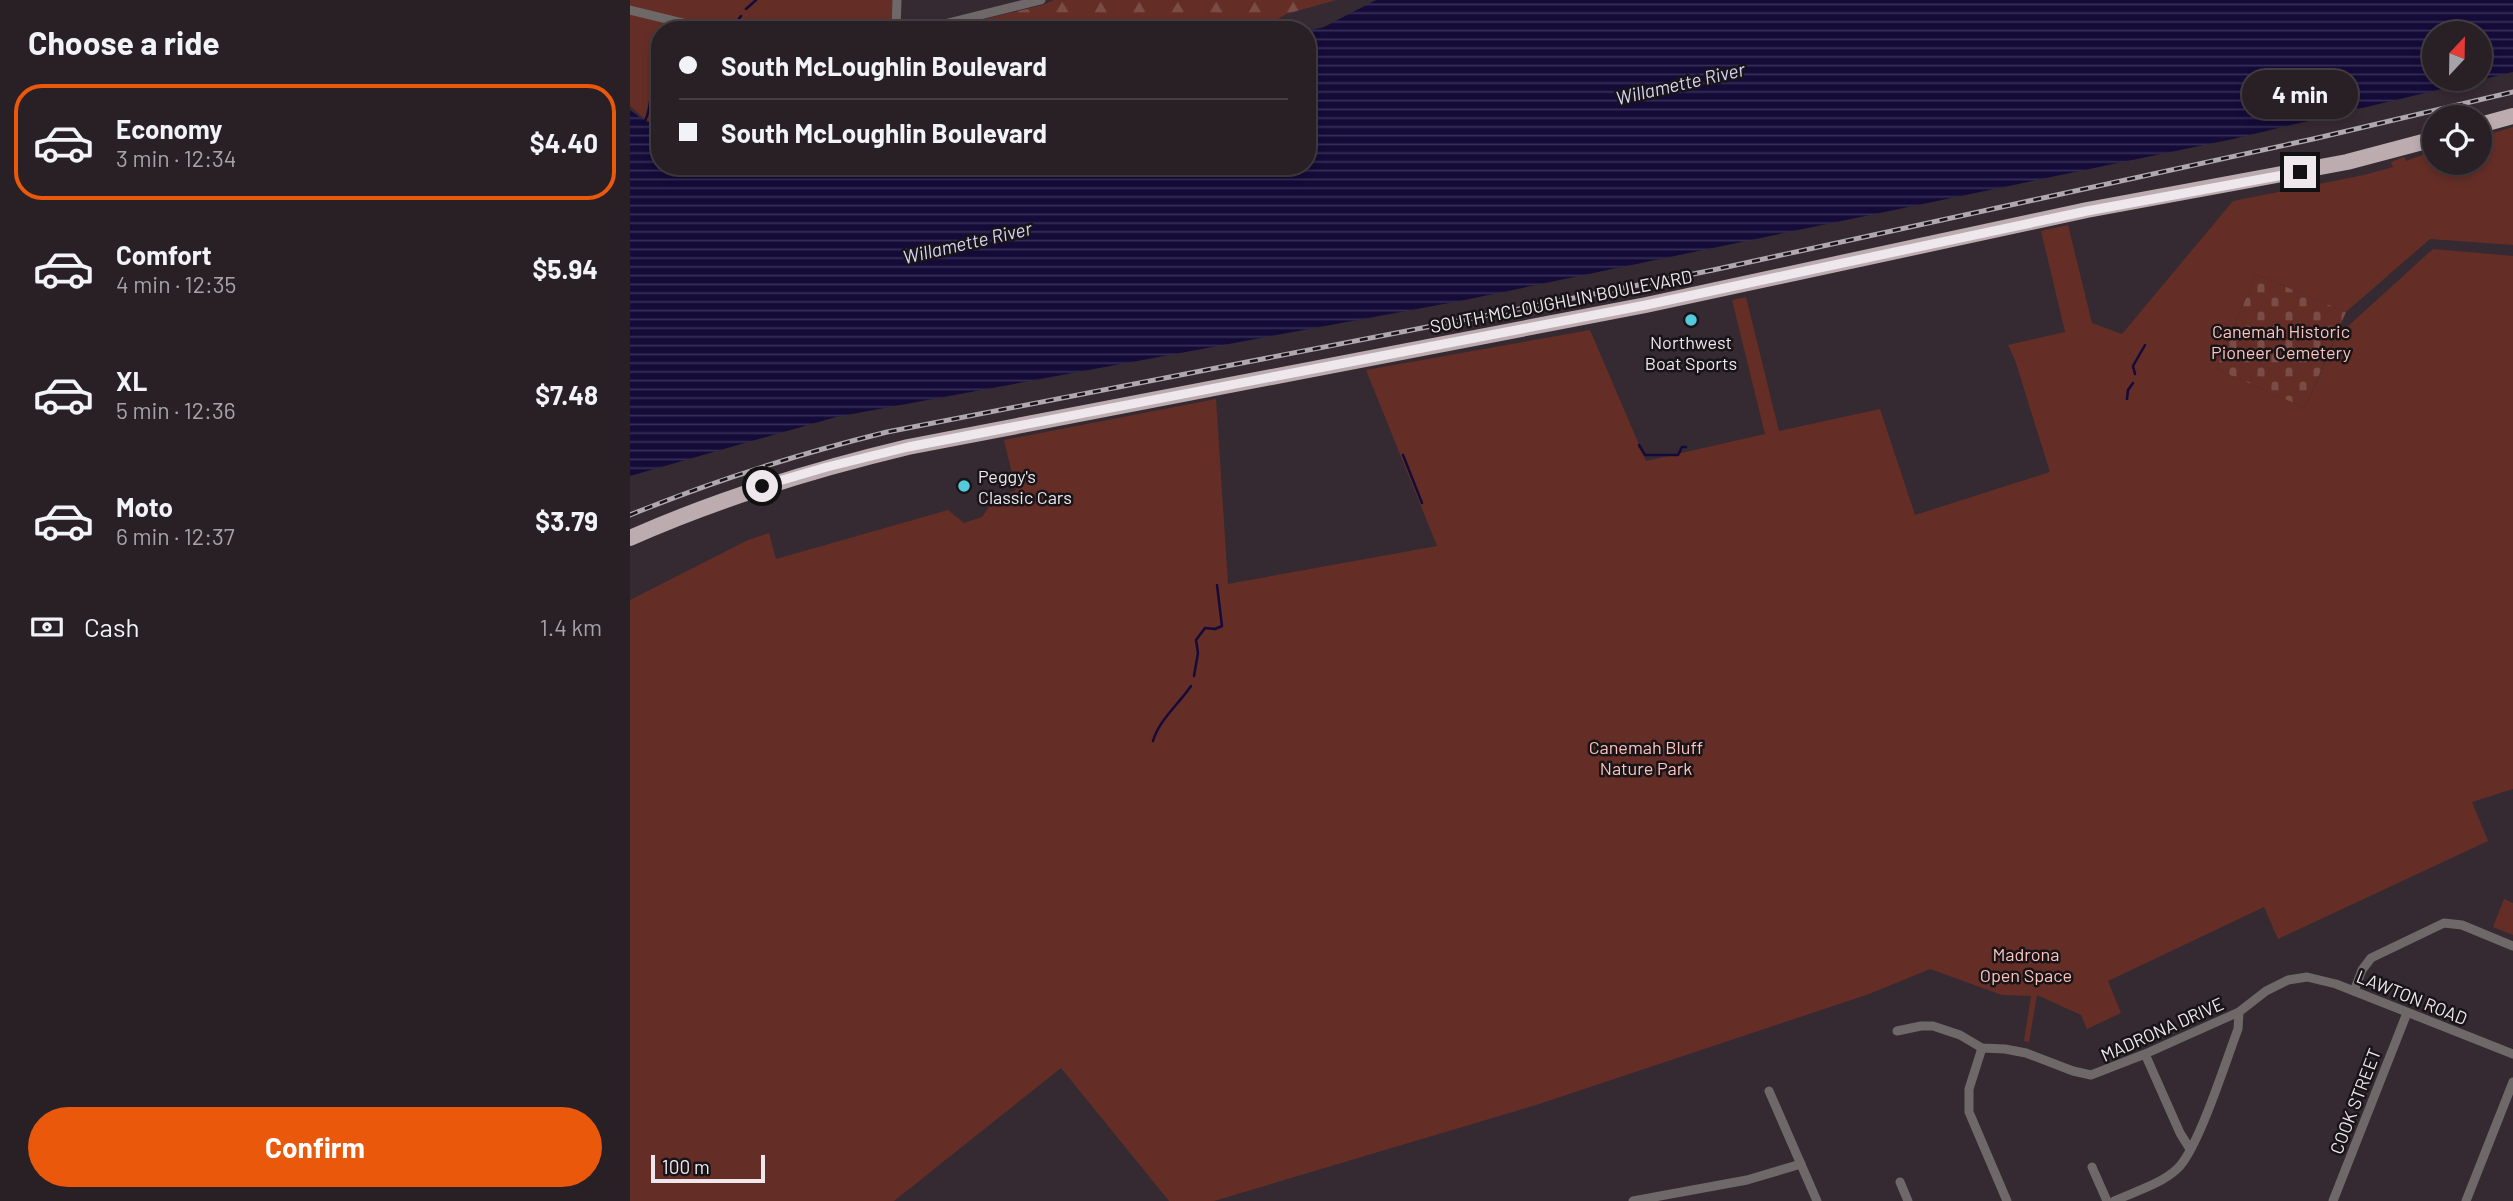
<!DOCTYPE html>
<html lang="en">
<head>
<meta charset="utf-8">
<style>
  body { margin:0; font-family:Barlow,sans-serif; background:#342d32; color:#f1f3f6; height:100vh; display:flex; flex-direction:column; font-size:26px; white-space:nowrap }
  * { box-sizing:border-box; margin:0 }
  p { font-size:23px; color:#a5a3a7 }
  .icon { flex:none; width:38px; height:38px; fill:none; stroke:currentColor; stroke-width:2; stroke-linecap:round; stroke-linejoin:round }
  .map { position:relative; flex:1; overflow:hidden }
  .drawer { display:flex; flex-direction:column; background:#282025; width:630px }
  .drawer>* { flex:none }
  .top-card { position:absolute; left:21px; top:21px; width:665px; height:154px; border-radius:28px; box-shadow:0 4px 10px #0003,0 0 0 2px #443e42; display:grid; align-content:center; height:154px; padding:0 28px; background:#282025 }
  .needle { width:46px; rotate:22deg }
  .buttons { position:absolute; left:1792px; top:21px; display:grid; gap:14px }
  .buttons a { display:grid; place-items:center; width:70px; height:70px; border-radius:50%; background:#282025; box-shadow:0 4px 10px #0003,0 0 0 2px #443e42; font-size:35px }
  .scale { position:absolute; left:21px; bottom:18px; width:114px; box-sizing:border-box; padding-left:7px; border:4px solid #eee7ec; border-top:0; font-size:19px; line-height:24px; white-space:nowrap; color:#eee7ec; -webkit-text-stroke:5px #191418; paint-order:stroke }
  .end { position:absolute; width:32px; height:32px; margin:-16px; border:9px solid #eee7ec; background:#111; box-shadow:0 0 0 4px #111 }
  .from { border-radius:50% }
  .bubble { position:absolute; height:49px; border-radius:24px; background:#282025; box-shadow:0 4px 10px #0003,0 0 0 2px #443e42; font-size:23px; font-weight:700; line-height:49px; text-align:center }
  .top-card b { display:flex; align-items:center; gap:24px; height:66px; font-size:26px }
  .top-card b+b { border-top:2px solid #443e42 }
  .top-card i { width:18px; height:18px; background:#f1f3f6 }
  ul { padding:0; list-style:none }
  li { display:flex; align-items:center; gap:21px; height:116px; margin:0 14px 10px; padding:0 14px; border:4px solid transparent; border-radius:28px }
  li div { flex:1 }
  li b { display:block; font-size:26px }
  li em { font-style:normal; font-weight:700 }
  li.current { border-color:#ea580c }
  li>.icon { width:63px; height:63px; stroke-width:1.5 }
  h2 { padding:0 28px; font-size:32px; line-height:84px }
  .pay { display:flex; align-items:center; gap:18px; height:77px; padding:0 28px; font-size:26px }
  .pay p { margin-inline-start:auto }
  .button { display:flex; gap:14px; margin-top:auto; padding:14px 28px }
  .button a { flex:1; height:80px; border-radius:42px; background:#ea580c; color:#fff; font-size:28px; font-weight:700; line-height:80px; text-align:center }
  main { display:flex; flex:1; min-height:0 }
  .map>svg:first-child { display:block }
</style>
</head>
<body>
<main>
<section class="drawer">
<h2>Choose a ride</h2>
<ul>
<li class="current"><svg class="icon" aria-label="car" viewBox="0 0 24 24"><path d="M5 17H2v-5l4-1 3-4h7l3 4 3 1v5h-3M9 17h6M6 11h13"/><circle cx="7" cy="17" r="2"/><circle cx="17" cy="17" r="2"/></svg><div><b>Economy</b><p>3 min · 12:34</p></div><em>$4.40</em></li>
<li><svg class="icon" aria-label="car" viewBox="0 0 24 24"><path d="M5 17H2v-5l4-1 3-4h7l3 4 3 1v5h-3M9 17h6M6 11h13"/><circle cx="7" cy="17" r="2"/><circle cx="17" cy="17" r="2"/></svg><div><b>Comfort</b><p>4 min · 12:35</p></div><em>$5.94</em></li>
<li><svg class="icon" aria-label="car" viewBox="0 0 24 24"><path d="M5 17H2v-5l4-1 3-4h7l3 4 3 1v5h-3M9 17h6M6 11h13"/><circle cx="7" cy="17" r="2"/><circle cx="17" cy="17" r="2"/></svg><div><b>XL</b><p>5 min · 12:36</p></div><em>$7.48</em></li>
<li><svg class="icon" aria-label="car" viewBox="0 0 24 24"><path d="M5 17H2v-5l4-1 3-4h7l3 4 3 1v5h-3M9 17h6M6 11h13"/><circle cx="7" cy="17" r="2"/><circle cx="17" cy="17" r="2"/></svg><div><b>Moto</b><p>6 min · 12:37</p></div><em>$3.79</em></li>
</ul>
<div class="pay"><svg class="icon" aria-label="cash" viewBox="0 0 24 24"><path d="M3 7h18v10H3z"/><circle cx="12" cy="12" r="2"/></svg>Cash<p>1.4 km</p></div>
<div class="button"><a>Confirm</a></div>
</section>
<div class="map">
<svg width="1883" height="1201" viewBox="0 0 1883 1201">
  <defs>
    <pattern id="forest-firs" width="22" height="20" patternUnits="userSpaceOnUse" patternTransform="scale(1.75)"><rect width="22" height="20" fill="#642e27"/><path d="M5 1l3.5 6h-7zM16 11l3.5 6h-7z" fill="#7a4c46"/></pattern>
    <pattern id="cemetery-stones" width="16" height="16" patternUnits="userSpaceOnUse" patternTransform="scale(1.75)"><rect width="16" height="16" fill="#642e27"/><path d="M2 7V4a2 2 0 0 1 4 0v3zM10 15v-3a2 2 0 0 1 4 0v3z" fill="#7a4c46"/></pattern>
    <pattern id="water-rules" width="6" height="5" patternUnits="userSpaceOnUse" patternTransform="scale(1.75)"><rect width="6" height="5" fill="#140b38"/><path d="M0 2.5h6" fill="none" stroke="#362f55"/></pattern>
  </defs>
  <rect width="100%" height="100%" fill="#352a31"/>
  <!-- forest -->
  <polygon fill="url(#forest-firs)" points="424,0 706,0 656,14 635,27 629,25 619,30 310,30 413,5"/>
  <!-- cemetery -->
  <polygon fill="url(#cemetery-stones)" points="1626,274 1716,312 1675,408 1586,369"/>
  <!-- park -->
  <g fill="#642e27">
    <polygon points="0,0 271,0 271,30 30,30 30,125 16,120 0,106"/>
    <polygon points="1883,127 1883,245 1800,239 1716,312 1626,274 1586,369 1675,408 1706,337 1803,249 1883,256 1883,789 1842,802 1858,841 1648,939 1634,907 1478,981 1491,1013 1457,1029 1451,1015 1407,995 1399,1042 1394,1041 1401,996 1372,995 1300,969 1239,994 906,1105 584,1201 539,1201 431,1068 264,1201 0,1201 0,600 118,540 139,533 146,559 318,510 334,523 352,517 363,501 386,490 374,440 586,399 598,584 807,546 736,370 960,330 1016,461 1135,434 1102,300 1116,297 1149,431 1250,409 1285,515 1420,472 1385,360 1378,345 1435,332 1411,231 1438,225 1462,323 1492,334 1603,201 1734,175 1763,167 1761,162 1774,157 1776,161 1804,151 1804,163 1850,163 1850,137"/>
    <polygon points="1874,899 1883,903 1883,935 1863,927"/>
  </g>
  <!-- water -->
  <path fill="url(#water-rules)" fill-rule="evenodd" d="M 746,0 L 1883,0 L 1883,72 L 1603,139 L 830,301 L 206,417 L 0,476 L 0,110 L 15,121 L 30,126 L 30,166 L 677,166 L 677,31 L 694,27 ZM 1850,33 L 1850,79 L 1804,79 L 1804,33 Z"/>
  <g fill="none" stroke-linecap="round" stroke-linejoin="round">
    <!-- stream -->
    <g stroke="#140b38" stroke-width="2.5">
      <polyline points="116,9 126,0"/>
      <polyline points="105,24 111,16"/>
      <path d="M 15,121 C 24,104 17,82 30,67"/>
      <polyline points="1505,374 1503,366 1515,345"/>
      <polyline points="1497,399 1498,390 1503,383"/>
      <polyline points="1009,445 1015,455 1048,455 1052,447 1056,447"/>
      <polyline points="773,455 792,503"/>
      <polyline points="564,676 568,653 566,640 575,628 585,629 592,626 587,585"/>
      <path d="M 523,741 C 529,720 548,705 561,686"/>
    </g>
    <!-- minor -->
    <g stroke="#6f6869" stroke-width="9">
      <polyline points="0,10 82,30"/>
      <polyline points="266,30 267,0"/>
      <polyline points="290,30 411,0"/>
      <polyline points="1724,991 1732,970 1741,958 1814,923 1832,925 1883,946"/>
      <polyline points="1267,1031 1291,1026 1303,1026 1330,1035 1352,1048 1375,1049 1396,1053 1443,1071 1461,1075 1515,1054 1609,1012 1636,991 1658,980 1677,977 1706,984 1883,1054"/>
      <polyline points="1352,1048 1339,1089 1339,1112 1377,1201"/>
      <polyline points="1515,1054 1550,1133 1560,1149"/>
      <polyline points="1139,1091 1187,1201"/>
      <polyline points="1462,1167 1477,1201"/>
      <polyline points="1270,1182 1278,1201"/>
      <polyline points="1003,1201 1117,1180 1171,1164"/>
      <path d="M 1484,1201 C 1504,1192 1531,1184 1547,1169 C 1568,1150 1596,1060 1608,1029 L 1609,1012"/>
      <polyline points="1703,1201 1777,1013"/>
      <polyline points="1836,1201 1883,1082"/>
    </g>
    <!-- trunk -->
    <g stroke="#bcacb0" stroke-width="16">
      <polyline points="1850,125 1883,116"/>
      <path d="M 0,538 C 90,498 182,470 278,447 L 1016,305 L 1457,210 L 1717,162 L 1804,139"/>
    </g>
    <!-- rail casing -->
    <g stroke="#b0a8ae" stroke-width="5">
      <path id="rail" d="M 0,515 C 85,480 168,454 257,432 L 864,314 L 1083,270 L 1683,139 L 1883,92"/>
    </g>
    <!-- rail -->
    <use href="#rail" stroke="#191418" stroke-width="2.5" stroke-dasharray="8" stroke-linecap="butt"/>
  </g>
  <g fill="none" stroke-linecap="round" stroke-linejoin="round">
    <!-- route -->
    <polyline stroke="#eee7ec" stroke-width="9" points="132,486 197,467 278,447 1016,305 1457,211 1670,172"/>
  </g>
  <!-- markers -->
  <g fill="#53cbda" stroke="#191418" stroke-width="2.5">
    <circle cx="1061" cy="320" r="7"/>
    <circle cx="334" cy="486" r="7"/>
  </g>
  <g text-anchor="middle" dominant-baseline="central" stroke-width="5" stroke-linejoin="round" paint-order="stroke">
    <!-- street labels -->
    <g font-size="18" fill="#eee7ec" stroke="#191418">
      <text transform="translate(931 301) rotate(-11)">SOUTH MCLOUGHLIN BOULEVARD</text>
      <text transform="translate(1782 997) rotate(22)">LAWTON ROAD</text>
      <text transform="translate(1532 1029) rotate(-24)">MADRONA DRIVE</text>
      <text transform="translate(1725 1101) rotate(-69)">COOK STREET</text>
    </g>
    <!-- park labels -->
    <g font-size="18" fill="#fdc4bb" stroke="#191418">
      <text x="1651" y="331">Canemah Historic<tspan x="1651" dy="21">Pioneer Cemetery</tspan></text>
      <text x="1016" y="747">Canemah Bluff<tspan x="1016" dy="21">Nature Park</tspan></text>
      <text x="1396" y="954">Madrona<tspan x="1396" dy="21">Open Space</tspan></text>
    </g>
    <!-- poi labels -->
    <g font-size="18" fill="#eee7ec" stroke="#191418">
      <text x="1061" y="342">Northwest<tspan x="1061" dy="21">Boat Sports</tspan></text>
      <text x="348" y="476" text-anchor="start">Peggy's<tspan x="348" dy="21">Classic Cars</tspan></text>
    </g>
    <!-- water labels -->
    <g font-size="19" font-style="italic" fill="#d4d4f5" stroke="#191418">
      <text transform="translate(1050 83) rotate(-13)">Willamette River</text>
      <text transform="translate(337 242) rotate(-13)">Willamette River</text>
    </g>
  </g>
</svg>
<div class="buttons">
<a><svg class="needle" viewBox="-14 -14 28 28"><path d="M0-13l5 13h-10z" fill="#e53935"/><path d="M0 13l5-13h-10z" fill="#a5a3a7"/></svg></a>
<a><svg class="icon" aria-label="locate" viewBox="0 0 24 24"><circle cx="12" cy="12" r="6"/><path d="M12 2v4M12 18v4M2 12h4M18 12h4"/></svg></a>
</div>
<div class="scale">100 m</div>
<i class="end from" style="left:132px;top:486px"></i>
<i class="end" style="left:1670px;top:172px"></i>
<div class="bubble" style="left:1612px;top:70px;width:116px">4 min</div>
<div class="top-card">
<b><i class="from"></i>South McLoughlin Boulevard</b>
<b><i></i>South McLoughlin Boulevard</b>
</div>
</div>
</main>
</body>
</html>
